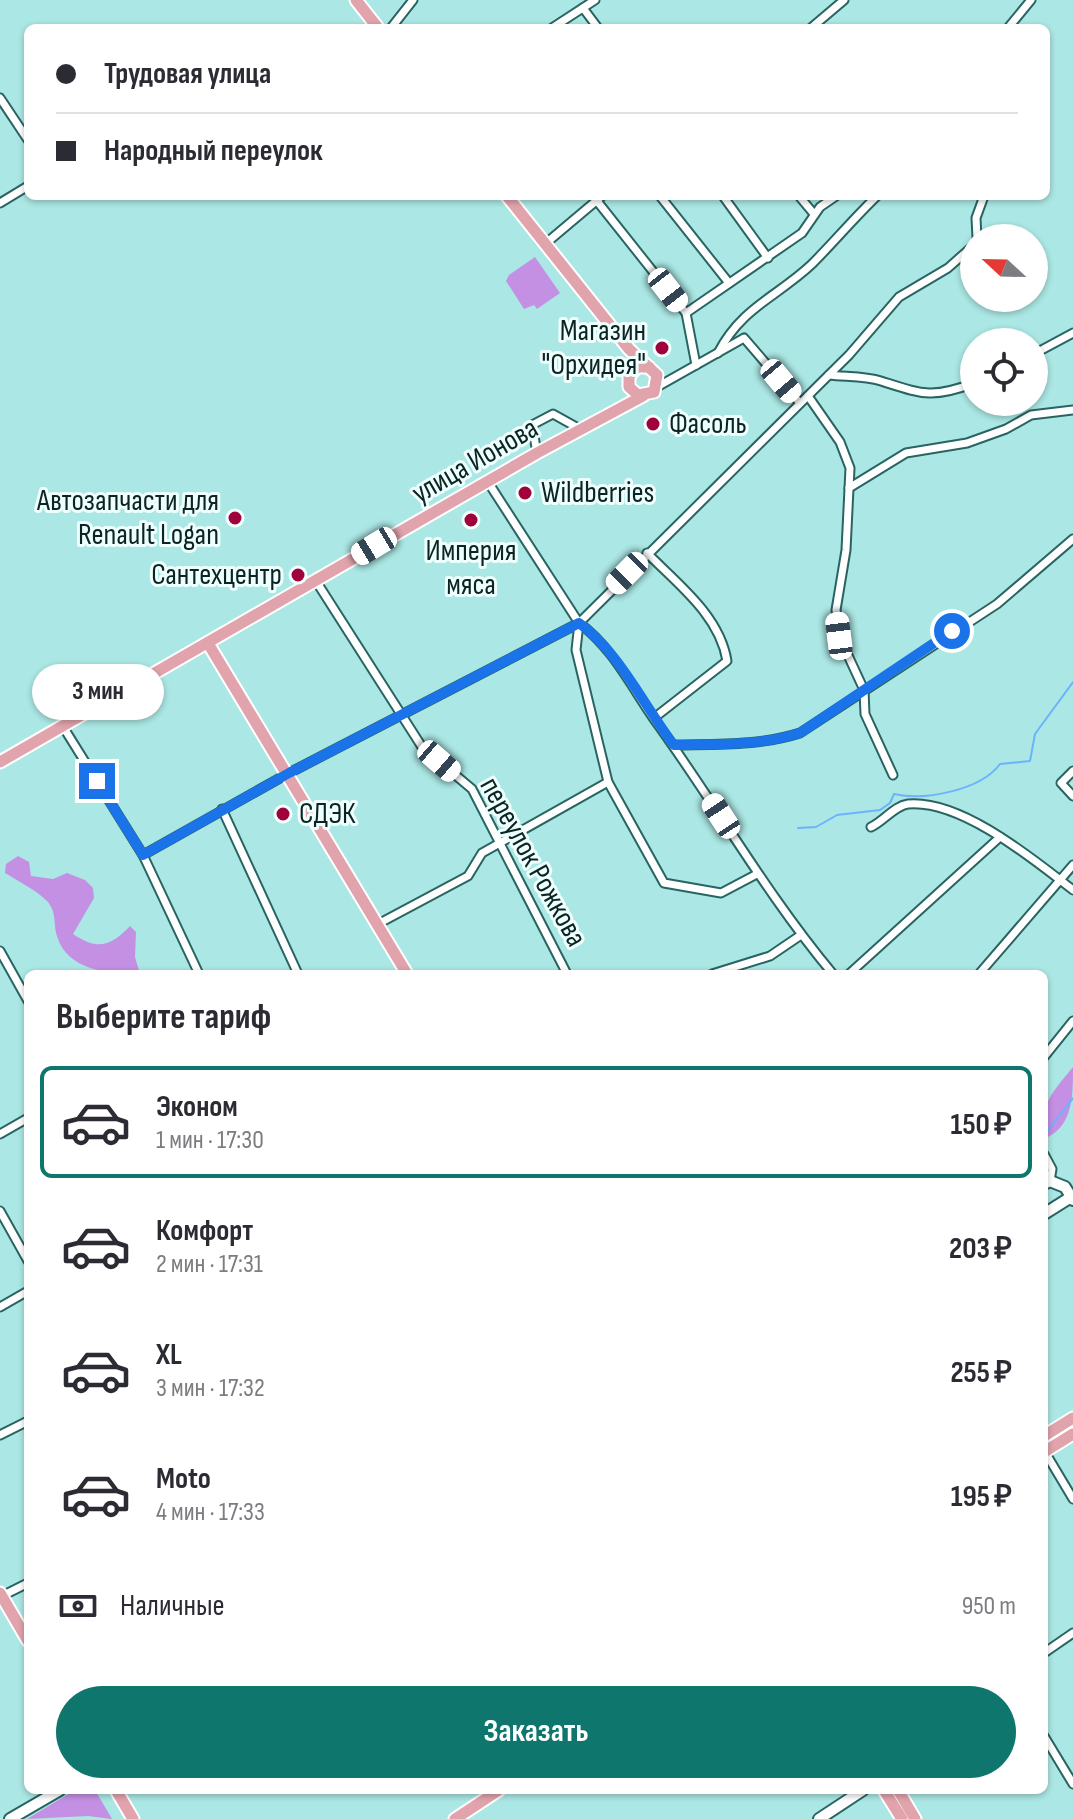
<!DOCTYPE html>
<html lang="ru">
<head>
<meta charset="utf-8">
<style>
  body { margin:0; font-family:"Sofia Sans Condensed",sans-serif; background:#f7f7f7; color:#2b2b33; height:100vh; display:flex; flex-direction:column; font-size:30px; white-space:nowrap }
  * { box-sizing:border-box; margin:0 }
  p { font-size:26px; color:#7c7c81 }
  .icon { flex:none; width:44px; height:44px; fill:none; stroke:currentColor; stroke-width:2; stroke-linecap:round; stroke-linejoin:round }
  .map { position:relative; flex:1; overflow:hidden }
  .sheet { position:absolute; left:24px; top:970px; width:1024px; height:824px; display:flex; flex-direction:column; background:#fff; border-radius:12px; box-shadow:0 2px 6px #0004 }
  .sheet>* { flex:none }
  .top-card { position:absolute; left:24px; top:24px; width:1026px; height:176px; border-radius:12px; box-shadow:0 2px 6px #0004; display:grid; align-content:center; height:176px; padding:0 32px; background:#fff }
  .needle { width:52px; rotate:292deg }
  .buttons { position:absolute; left:960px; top:224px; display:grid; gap:16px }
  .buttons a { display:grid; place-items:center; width:88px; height:88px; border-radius:50%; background:#fff; box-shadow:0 2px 6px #0004; font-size:40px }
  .end { position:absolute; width:36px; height:36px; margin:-18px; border:10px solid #1a73e8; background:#fff; box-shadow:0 0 0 4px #fff }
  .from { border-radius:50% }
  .bubble { position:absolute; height:56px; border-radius:28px; background:#fff; box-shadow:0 2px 6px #0004; font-size:26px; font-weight:700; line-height:56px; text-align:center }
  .car { position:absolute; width:24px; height:48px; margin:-24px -12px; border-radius:10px; box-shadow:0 0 6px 2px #0007; background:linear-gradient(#fff 24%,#345 0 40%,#fff 0 76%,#345 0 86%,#fff 0) }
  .top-card b { display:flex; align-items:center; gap:28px; height:76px; font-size:30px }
  .top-card b+b { border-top:2px solid #e1e1e2 }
  .top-card i { width:20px; height:20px; background:#2b2b33 }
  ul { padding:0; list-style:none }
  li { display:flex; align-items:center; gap:24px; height:112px; margin:0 16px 12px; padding:0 16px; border:4px solid transparent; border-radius:12px }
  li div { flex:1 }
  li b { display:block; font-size:30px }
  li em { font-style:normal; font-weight:700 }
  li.active { border-color:#0f766e }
  li>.icon { width:72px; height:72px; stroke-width:1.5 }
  h2 { padding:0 32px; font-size:36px; line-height:96px }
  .pay { display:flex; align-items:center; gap:20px; height:88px; padding:0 32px; font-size:30px }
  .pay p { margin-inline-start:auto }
  .button { display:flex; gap:16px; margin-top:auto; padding:16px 32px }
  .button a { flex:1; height:92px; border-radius:48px; background:#0f766e; color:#fff; font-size:32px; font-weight:700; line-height:92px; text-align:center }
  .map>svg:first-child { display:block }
</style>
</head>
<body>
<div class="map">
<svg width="1073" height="1819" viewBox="0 0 1073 1819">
  <rect width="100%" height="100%" fill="#abe7e4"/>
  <!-- green -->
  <g fill="#c490e3">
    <polygon points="535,257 560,293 537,309 534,305 524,309 506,281 509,275"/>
    <path d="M 18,856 L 29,862 L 31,876 L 53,879 L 67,873 L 85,880 L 93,888 L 94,898 L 73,934 C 98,951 111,946 130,926 L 136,932 L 135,957 L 140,974 C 110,974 67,971 57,936 C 53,923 57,912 47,901 C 36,890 18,881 5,873 L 6,864 Z"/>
    <path d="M 1073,1067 C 1073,1096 1073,1124 1048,1137 C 1033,1110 1057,1087 1073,1067 Z"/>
    <polygon points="75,1790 95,1790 112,1819 88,1816 27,1819"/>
  </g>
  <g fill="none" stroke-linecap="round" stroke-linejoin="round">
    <!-- stream -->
    <g stroke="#6cb2fe" stroke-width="2">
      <path d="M 798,828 L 816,827 L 837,815 L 880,810 L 890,803 L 894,794 C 925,801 981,790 1000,764 L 1030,761 L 1035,734 L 1073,682"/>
      <polyline points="1045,1134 1073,1098"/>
    </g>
    <!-- street casing -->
    <g stroke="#296462" stroke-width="11">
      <g id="street">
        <polyline points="583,8 598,28"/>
        <polyline points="391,28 413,0"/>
        <polyline points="552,28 595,0"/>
        <polyline points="811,28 844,0"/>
        <polyline points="1008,28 1031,0"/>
        <polyline points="0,98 28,140"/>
        <polyline points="593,196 686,313"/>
        <polyline points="660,196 729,283"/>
        <polyline points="723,196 768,258"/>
        <polyline points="799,196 814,214"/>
        <polyline points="0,203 28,186"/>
        <polyline points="977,238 976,218 984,196"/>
        <polyline points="545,244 602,196"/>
        <path d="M 718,353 C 742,307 777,297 812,264 C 834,242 854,218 877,196"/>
        <polyline points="1034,354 1073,333"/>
        <polyline points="696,365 686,313 802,233 820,207 836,196"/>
        <path d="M 829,375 C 846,377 865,376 881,381 C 922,394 932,399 974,383"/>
        <polyline points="657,387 744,338 800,403"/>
        <polyline points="808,396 840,442 850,468 846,550 836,610 839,636 864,690 865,714 893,775"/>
        <polyline points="537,453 532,425 553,414 580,429"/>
        <path d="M 488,482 L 579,623 C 612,647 631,686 654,719 C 715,803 766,894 833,974"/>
        <polyline points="849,488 906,453 967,443 1006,429 1031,415 1073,410"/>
        <path d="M 647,553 C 678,584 720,616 727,661 L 654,718"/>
        <polyline points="316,581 422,747 472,789 567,974"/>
        <polyline points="579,623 576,650 608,782 664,883 721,893 757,874"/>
        <polyline points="62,725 143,855 199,974"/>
        <path d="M 674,745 C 717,744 759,746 800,733 L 997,604 L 1073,539"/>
        <polyline points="1073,771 1061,783 1073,796"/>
        <polyline points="222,809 298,974"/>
        <path d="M 871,827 C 884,821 894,806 908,804 C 961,799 1034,860 1073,890"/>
        <polyline points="143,855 289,773 579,623 849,355 899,297 948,268 974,245"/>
        <polyline points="378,924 468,876 482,853 608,782"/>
        <polyline points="0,951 28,1001"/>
        <polyline points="712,974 770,956 801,935"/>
        <polyline points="849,974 1000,837"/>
        <polyline points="979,974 1073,865"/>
        <polyline points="1044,1057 1073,1021"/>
        <polyline points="0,1134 28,1118"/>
        <polyline points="1044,1154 1052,1169 1050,1181"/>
        <polyline points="0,1211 28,1261"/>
        <polyline points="0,1307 28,1291"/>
        <polyline points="0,1435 28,1421"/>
        <polyline points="1045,1452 1073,1499"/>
        <polyline points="0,1597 28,1583"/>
        <polyline points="1044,1653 1073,1633"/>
        <polyline points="1044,1736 1073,1784"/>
      </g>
    </g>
    <!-- secondary casing -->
    <g stroke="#296462" stroke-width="14">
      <g id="secondary">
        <polyline points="1044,1184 1050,1181 1065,1187 1073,1200"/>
        <polyline points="1044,1214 1071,1197"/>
        <polyline points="10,1819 60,1790"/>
        <polyline points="819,1819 863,1790"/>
      </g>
    </g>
    <!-- primary casing -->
    <g stroke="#fff" stroke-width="15">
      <g id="primary">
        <polyline points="356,0 378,28"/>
        <polyline points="507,196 629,349 657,375 654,392 638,395 629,387 629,376 637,367 649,367"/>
        <polyline points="209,645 407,974"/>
        <polyline points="0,762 537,453 643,396"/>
        <polyline points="1044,1436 1073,1418"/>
        <polyline points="1044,1452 1073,1434"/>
        <polyline points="0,1593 28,1641"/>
        <polyline points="116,1790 133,1819"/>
        <polyline points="884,1790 902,1819"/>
        <polyline points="898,1790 915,1819"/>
        <polyline points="455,1819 499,1790"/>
      </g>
    </g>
    <!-- street -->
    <use href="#street" stroke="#fff" stroke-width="7"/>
    <!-- secondary -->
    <use href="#secondary" stroke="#fff" stroke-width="10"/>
    <!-- primary -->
    <use href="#primary" stroke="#e1a3ac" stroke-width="11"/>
  </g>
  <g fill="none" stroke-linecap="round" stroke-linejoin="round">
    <!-- route -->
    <path stroke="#1a73e8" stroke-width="10" d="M 97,781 L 143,855 L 289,773 L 579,623 C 620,653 644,706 674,745 C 717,744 759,746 800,733 L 952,631"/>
  </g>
  <!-- markers -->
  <g fill="#a1023b" stroke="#eefffe" stroke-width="3">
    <circle cx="662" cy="348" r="8"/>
    <circle cx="653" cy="424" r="8"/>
    <circle cx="525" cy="493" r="8"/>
    <circle cx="235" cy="518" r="8"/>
    <circle cx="471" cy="520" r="8"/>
    <circle cx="298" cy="575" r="8"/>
    <circle cx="283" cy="814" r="8"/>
  </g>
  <g text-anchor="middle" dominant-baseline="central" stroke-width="6" stroke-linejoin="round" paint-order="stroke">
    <!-- poi labels -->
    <g font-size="30" fill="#0c2524" stroke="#eefffe" text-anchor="end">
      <text x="646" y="331">Магазин<tspan x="646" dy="34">"Орхидея"</tspan></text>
      <text x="669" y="424" text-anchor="start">Фасоль</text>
      <text x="541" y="493" text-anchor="start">Wildberries</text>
      <text x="219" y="501">Автозапчасти для<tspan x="219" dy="34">Renault Logan</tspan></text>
      <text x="471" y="551" text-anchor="middle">Империя<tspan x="471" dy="34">мяса</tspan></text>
      <text x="282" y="575">Сантехцентр</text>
      <text x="299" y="814" text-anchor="start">СДЭК</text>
    </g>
    <!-- street labels -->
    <g font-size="30" fill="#0c2524" stroke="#eefffe">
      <text transform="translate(475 461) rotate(-30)">улица Ионова</text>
      <text transform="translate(533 862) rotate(61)">переулок Рожкова</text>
    </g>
  </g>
</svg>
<div class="buttons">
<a><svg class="needle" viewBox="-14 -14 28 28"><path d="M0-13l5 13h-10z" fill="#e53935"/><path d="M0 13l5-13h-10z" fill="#7c7c81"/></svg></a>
<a><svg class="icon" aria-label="locate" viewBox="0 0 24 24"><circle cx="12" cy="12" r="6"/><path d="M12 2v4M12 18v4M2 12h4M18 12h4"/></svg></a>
</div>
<i class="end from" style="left:952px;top:631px"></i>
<i class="end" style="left:97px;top:781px"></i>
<div class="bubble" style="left:32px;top:664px;width:132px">3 мин</div>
<i class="car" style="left:668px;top:290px;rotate:142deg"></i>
<i class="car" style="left:781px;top:381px;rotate:140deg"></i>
<i class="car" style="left:374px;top:546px;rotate:239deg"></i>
<i class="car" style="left:627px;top:573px;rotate:225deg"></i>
<i class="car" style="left:839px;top:636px;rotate:353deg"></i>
<i class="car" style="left:439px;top:761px;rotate:131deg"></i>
<i class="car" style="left:721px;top:816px;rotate:327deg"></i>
<div class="top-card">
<b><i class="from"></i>Трудовая улица</b>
<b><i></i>Народный переулок</b>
</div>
<section class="sheet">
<h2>Выберите тариф</h2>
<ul>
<li class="active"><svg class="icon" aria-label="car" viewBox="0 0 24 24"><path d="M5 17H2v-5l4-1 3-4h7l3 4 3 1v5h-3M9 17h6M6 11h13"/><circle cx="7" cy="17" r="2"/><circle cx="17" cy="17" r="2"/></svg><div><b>Эконом</b><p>1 мин · 17:30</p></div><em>150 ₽</em></li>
<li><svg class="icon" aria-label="car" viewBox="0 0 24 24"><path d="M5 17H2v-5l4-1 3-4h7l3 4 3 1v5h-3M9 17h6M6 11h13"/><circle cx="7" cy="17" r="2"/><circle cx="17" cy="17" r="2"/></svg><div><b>Комфорт</b><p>2 мин · 17:31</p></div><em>203 ₽</em></li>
<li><svg class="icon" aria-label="car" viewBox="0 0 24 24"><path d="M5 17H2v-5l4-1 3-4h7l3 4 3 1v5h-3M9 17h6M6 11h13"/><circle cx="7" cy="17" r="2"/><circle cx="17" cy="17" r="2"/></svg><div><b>XL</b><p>3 мин · 17:32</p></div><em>255 ₽</em></li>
<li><svg class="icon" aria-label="car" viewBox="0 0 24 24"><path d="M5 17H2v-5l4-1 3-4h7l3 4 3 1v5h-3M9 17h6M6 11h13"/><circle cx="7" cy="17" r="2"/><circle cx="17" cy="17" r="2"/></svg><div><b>Moto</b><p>4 мин · 17:33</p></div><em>195 ₽</em></li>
</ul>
<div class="pay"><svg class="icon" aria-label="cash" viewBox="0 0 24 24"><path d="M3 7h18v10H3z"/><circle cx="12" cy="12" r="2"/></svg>Наличные<p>950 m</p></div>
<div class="button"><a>Заказать</a></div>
</section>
</div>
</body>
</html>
